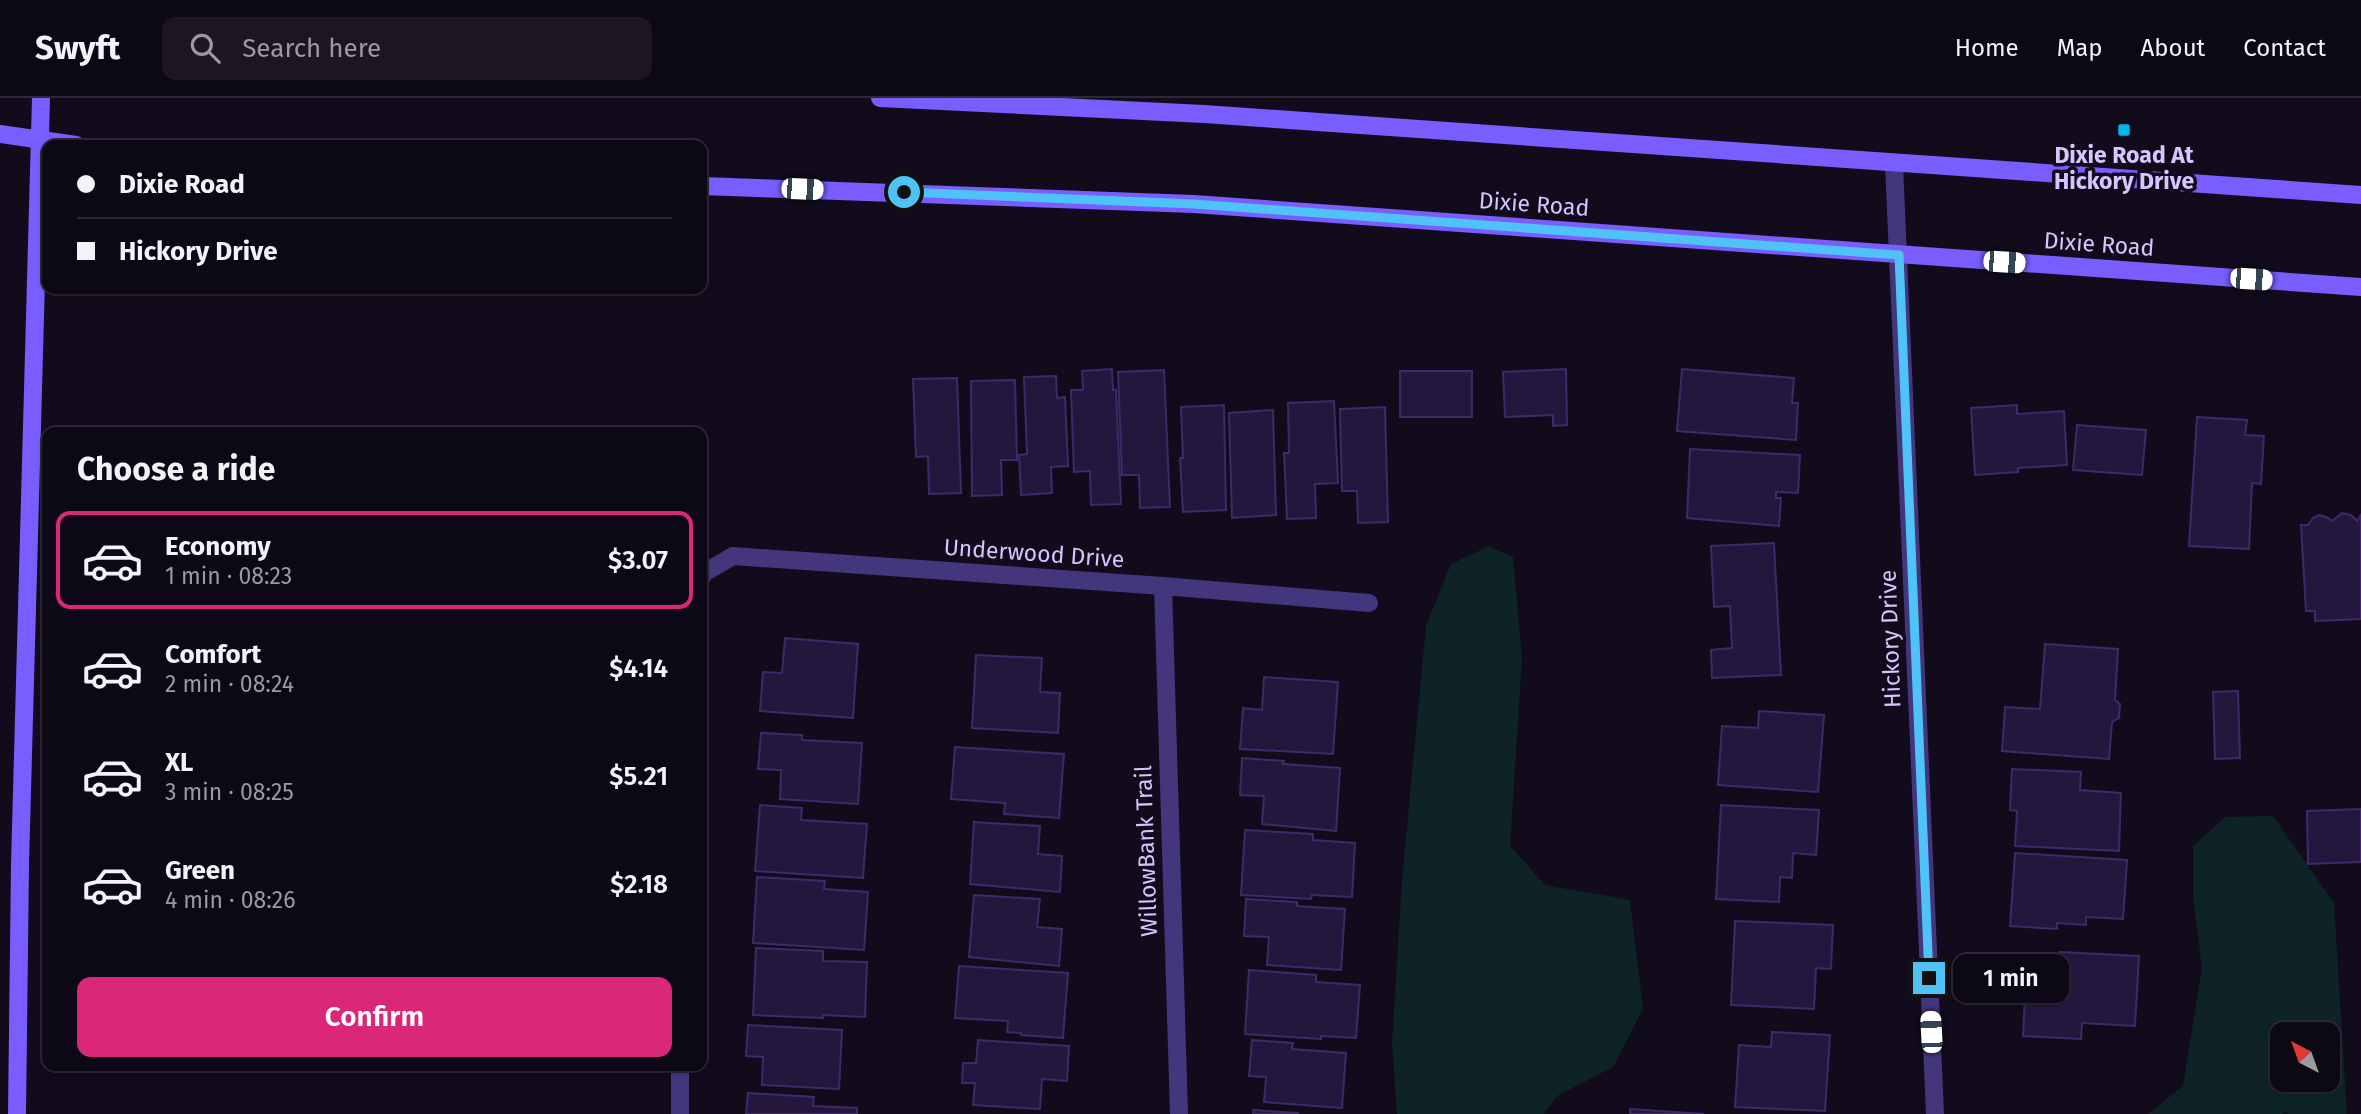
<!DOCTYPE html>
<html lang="en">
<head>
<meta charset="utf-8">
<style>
  body { margin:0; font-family:"Fira Sans",sans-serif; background:#1b1622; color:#f1f3f6; height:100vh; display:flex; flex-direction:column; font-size:26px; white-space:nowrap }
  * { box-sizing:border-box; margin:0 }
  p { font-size:23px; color:#9a9aa0 }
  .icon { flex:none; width:38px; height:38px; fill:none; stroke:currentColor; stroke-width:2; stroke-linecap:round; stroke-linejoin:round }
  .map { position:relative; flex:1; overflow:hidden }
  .sheet { position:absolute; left:42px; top:329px; width:665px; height:644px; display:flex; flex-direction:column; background:#0d0815; border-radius:14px; box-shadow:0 2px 5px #0004,0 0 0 2px #2d2934 }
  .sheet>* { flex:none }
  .banner { position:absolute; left:42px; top:42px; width:665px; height:154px; border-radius:14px; box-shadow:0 2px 5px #0004,0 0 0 2px #2d2934; display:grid; align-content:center; height:154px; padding:0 35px; background:#0d0815 }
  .needle { width:46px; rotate:319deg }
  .fabs { position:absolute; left:2270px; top:924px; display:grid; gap:14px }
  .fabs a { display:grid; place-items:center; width:70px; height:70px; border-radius:14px; background:#0d0815; box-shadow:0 2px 5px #0004,0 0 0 2px #2d2934; font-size:35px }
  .end { position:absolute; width:32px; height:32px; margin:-16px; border:9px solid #4fc3f7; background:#111; box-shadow:0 0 0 4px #111 }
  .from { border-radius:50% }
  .bubble { position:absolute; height:49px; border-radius:14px; background:#0d0815; box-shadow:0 2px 5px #0004,0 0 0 2px #2d2934; font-size:23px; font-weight:600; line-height:49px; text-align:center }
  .car { position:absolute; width:21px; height:42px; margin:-21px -10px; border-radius:9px; box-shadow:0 0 5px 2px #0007; background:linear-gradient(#fff 24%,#345 0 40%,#fff 0 76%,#345 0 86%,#fff 0) }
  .banner b { display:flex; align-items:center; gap:24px; height:66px; font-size:26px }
  .banner b+b { border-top:2px solid #2d2934 }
  .banner i { width:18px; height:18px; background:#f1f3f6 }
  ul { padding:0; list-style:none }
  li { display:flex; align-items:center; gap:21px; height:98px; margin:0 14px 10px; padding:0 21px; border:4px solid transparent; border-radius:14px }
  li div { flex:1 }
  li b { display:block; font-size:26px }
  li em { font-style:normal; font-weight:600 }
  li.on { border-color:#db2777 }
  li>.icon { width:63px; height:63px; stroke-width:1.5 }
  h2 { padding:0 35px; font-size:32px; line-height:84px }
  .button { display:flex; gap:14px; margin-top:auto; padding:14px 35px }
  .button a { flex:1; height:80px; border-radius:14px; background:#db2777; color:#fff; font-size:28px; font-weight:600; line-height:80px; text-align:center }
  header { display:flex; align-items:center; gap:42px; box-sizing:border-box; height:98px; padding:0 35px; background:#0d0815; border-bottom:2px solid #2d2934 }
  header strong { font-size:33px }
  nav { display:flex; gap:38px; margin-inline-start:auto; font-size:24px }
  .search { width:490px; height:63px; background:#1b1622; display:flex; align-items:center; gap:18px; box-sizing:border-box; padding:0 24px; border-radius:14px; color:#9a9aa0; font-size:26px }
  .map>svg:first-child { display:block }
</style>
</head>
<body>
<header>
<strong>Swyft</strong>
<div class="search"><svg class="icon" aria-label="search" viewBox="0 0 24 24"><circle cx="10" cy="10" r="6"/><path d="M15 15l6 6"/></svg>Search here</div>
<nav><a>Home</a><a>Map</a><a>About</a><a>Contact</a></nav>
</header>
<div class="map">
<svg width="2361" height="1016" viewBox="0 0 2361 1016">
  <rect width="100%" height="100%" fill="#110b1c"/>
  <!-- green -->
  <g fill="#0e2326" fill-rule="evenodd">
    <polygon points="1489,448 1513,459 1522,561 1510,748 1545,787 1630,802 1643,911 1613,969 1557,998 1544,1016 1397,1016 1392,946 1402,782 1426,528 1451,466"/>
    <path d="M 2273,718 L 2334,805 L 2347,1016 L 2289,1016 L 2285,1014 L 2282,1016 L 2148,1016 L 2183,988 L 2202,870 L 2193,798 L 2193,748 L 2225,719 ZM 2282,936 L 2328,936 L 2328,982 L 2282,982 Z"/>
  </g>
  <!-- building -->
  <g fill="#24173d" stroke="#3f2969" stroke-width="2">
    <polygon points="1112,271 1113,292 1116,292 1121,406 1091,407 1090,373 1074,374 1071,292 1083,292 1082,273"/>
    <polygon points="1566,271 1567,327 1553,328 1553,317 1505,319 1503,274"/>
    <polygon points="1682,271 1794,280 1792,305 1798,305 1796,342 1677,333"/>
    <polygon points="1164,272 1170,409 1140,410 1139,377 1122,377 1118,274"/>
    <rect x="1400" y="273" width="72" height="46"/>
    <polygon points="1056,278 1057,300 1065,299 1068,368 1051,369 1052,395 1021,397 1019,357 1027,356 1024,279"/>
    <polygon points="957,280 961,395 929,396 928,358 916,359 913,281"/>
    <polygon points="1015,282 1017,362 1001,362 1002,397 972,398 971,283"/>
    <polygon points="1334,303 1338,385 1315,386 1316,420 1287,421 1284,355 1289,355 1288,305"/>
    <polygon points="1224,307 1226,412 1183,414 1180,360 1183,360 1181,309"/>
    <polygon points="2017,307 2017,316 2064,313 2067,367 2018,370 2018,374 1975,377 1971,310"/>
    <polygon points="1385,309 1388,424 1358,425 1357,393 1342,393 1340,311"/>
    <polygon points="1273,312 1276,417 1232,420 1229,315"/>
    <polygon points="2197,319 2247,322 2245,337 2264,338 2261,386 2252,385 2249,451 2189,448"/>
    <polygon points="2077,327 2146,332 2142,377 2073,372"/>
    <polygon points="1690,351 1800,357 1798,395 1776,394 1776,400 1781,400 1779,428 1687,420"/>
    <polygon points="2342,415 2351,417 2357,423 2361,417 2361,521 2315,523 2315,513 2306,513 2301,427 2308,427 2313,420 2319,417 2326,419 2332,423"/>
    <polygon points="1774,445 1781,577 1712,580 1711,552 1732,550 1730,508 1714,509 1711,448"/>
    <polygon points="785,540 858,546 853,620 760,613 763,574 782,575"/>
    <polygon points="2045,546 2118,551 2115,602 2120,606 2119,620 2112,624 2109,661 2002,653 2005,609 2040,611"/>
    <polygon points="976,557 1042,560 1040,594 1060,595 1058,635 972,630"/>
    <polygon points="1264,579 1338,584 1333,656 1240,651 1243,610 1262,612"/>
    <polygon points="2238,593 2240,660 2215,661 2213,594"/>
    <polygon points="1759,613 1824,617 1818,694 1718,687 1722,628 1758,630"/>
    <polygon points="761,635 802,637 802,642 862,645 858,706 780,701 781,672 758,671"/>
    <polygon points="955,649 1064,656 1059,720 1004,716 1005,705 951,701"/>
    <polygon points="1242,660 1284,663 1283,666 1340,670 1336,733 1262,726 1264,698 1240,697"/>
    <polygon points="2012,671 2081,674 2080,692 2121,695 2119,753 2015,748 2017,713 2010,712"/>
    <polygon points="760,707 802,710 801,722 867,726 863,780 755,773"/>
    <polygon points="1721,707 1819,712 1816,757 1793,755 1792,780 1780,779 1779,804 1716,801"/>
    <polygon points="2361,711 2361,764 2308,766 2307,713"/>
    <polygon points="974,724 1040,728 1038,756 1062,758 1060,794 970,786"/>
    <polygon points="1245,732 1313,736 1313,742 1355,745 1352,799 1312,797 1311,801 1241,797"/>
    <polygon points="2015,755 2127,762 2123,821 2086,819 2086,827 2057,825 2057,831 2010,828"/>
    <polygon points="757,779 825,783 824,791 868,794 864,852 753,845"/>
    <polygon points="974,797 1040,801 1037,829 1062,831 1059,868 969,859"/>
    <polygon points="1246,801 1297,804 1297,808 1345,811 1341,872 1267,867 1269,839 1244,838"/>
    <polygon points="1735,823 1833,827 1831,871 1816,870 1814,911 1731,907"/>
    <polygon points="756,850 823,853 823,863 867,864 865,919 823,917 823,920 753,917"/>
    <polygon points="2060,854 2139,858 2135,928 2082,925 2081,941 2023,938 2025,898 2058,899"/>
    <polygon points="959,868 1068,875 1063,940 1021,937 1021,935 1007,934 1008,923 955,920"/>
    <polygon points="1249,872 1316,877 1316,884 1360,887 1356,940 1321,938 1321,941 1245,936"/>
    <polygon points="748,927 842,932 839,991 762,987 763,959 746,958"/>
    <polygon points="1772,934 1830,937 1825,1013 1735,1009 1739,947 1771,949"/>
    <polygon points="978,942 1069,948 1067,983 1042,981 1040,1011 973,1007 975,985 962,985 963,965 976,965"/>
    <polygon points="1252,942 1293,945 1292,951 1346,955 1342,1010 1264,1004 1266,979 1249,978"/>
    <polygon points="748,995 814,999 813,1008 857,1010 857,1016 746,1016"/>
    <polygon points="1630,1011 1704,1016 1630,1016"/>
    <polygon points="1253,1012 1298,1015 1298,1016 1253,1016"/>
  </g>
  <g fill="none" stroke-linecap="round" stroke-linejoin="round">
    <!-- minor -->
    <g stroke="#43367c" stroke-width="18">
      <polyline points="1894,65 1935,1016"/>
      <polyline points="702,479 704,475 733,458 1163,488 1369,505"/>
      <polyline points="1163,488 1179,1016"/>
      <polyline points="680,1016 680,968"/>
    </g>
    <!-- secondary -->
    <g stroke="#795dff" stroke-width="18">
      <polyline points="880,0 1204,16 2361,97"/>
      <polyline points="0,36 76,47"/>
      <polyline points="702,88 1194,106 2361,189"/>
      <polyline points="17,1016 20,766 41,0"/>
    </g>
  </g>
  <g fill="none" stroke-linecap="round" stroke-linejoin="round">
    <!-- route -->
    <polyline stroke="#4fc3f7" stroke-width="9" points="904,94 1194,106 1899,157 1929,880"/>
  </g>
  <!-- markers -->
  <rect fill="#00b6f1" stroke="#110b1c" stroke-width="2.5" x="2117" y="25" width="14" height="14" rx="3.5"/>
  <g text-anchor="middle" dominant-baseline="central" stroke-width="7" stroke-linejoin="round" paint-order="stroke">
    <!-- poi labels -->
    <g font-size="23" font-weight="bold" fill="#d5c6ff" stroke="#110b1c">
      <text x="2124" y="57">Dixie Road At<tspan x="2124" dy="26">Hickory Drive</tspan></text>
    </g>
    <!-- street labels -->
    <g font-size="23" fill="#d5c6ff" stroke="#110b1c">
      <text transform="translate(1534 106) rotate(4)">Dixie Road</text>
      <text transform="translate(2099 146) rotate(4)">Dixie Road</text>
      <text transform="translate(1034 455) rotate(4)">Underwood Drive</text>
      <text transform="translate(1890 541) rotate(-92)">Hickory Drive</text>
      <text transform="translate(1146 753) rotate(-92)">WillowBank Trail</text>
    </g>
  </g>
</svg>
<div class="fabs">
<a><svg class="needle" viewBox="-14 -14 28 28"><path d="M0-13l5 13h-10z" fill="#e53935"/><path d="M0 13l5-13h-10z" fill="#9a9aa0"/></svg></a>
</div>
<i class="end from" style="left:904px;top:94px"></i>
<i class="end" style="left:1929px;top:880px"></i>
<div class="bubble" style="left:1953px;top:856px;width:116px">1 min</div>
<i class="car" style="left:802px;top:91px;rotate:92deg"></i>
<i class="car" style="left:2004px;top:164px;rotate:94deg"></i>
<i class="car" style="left:2251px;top:181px;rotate:94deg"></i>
<i class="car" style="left:1931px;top:934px;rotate:357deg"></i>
<div class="banner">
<b><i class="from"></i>Dixie Road</b>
<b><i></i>Hickory Drive</b>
</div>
<section class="sheet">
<h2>Choose a ride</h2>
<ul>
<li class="on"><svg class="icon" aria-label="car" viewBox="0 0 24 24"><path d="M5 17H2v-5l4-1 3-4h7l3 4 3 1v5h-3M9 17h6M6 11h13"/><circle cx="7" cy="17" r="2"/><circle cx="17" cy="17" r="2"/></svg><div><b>Economy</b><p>1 min · 08:23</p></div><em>$3.07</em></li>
<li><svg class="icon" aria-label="car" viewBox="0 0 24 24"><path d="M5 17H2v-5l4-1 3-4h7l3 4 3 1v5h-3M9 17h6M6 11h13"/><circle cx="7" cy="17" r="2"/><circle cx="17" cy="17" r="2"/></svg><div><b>Comfort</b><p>2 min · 08:24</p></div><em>$4.14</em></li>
<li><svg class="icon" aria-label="car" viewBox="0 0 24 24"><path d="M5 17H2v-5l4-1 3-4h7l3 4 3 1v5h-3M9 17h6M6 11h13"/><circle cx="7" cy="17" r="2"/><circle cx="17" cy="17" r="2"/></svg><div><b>XL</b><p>3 min · 08:25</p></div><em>$5.21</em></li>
<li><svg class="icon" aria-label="car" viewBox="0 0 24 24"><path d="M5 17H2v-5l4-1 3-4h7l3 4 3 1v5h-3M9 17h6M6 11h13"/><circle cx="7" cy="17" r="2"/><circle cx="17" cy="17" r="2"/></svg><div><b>Green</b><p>4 min · 08:26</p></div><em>$2.18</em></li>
</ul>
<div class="button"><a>Confirm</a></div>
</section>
</div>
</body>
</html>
